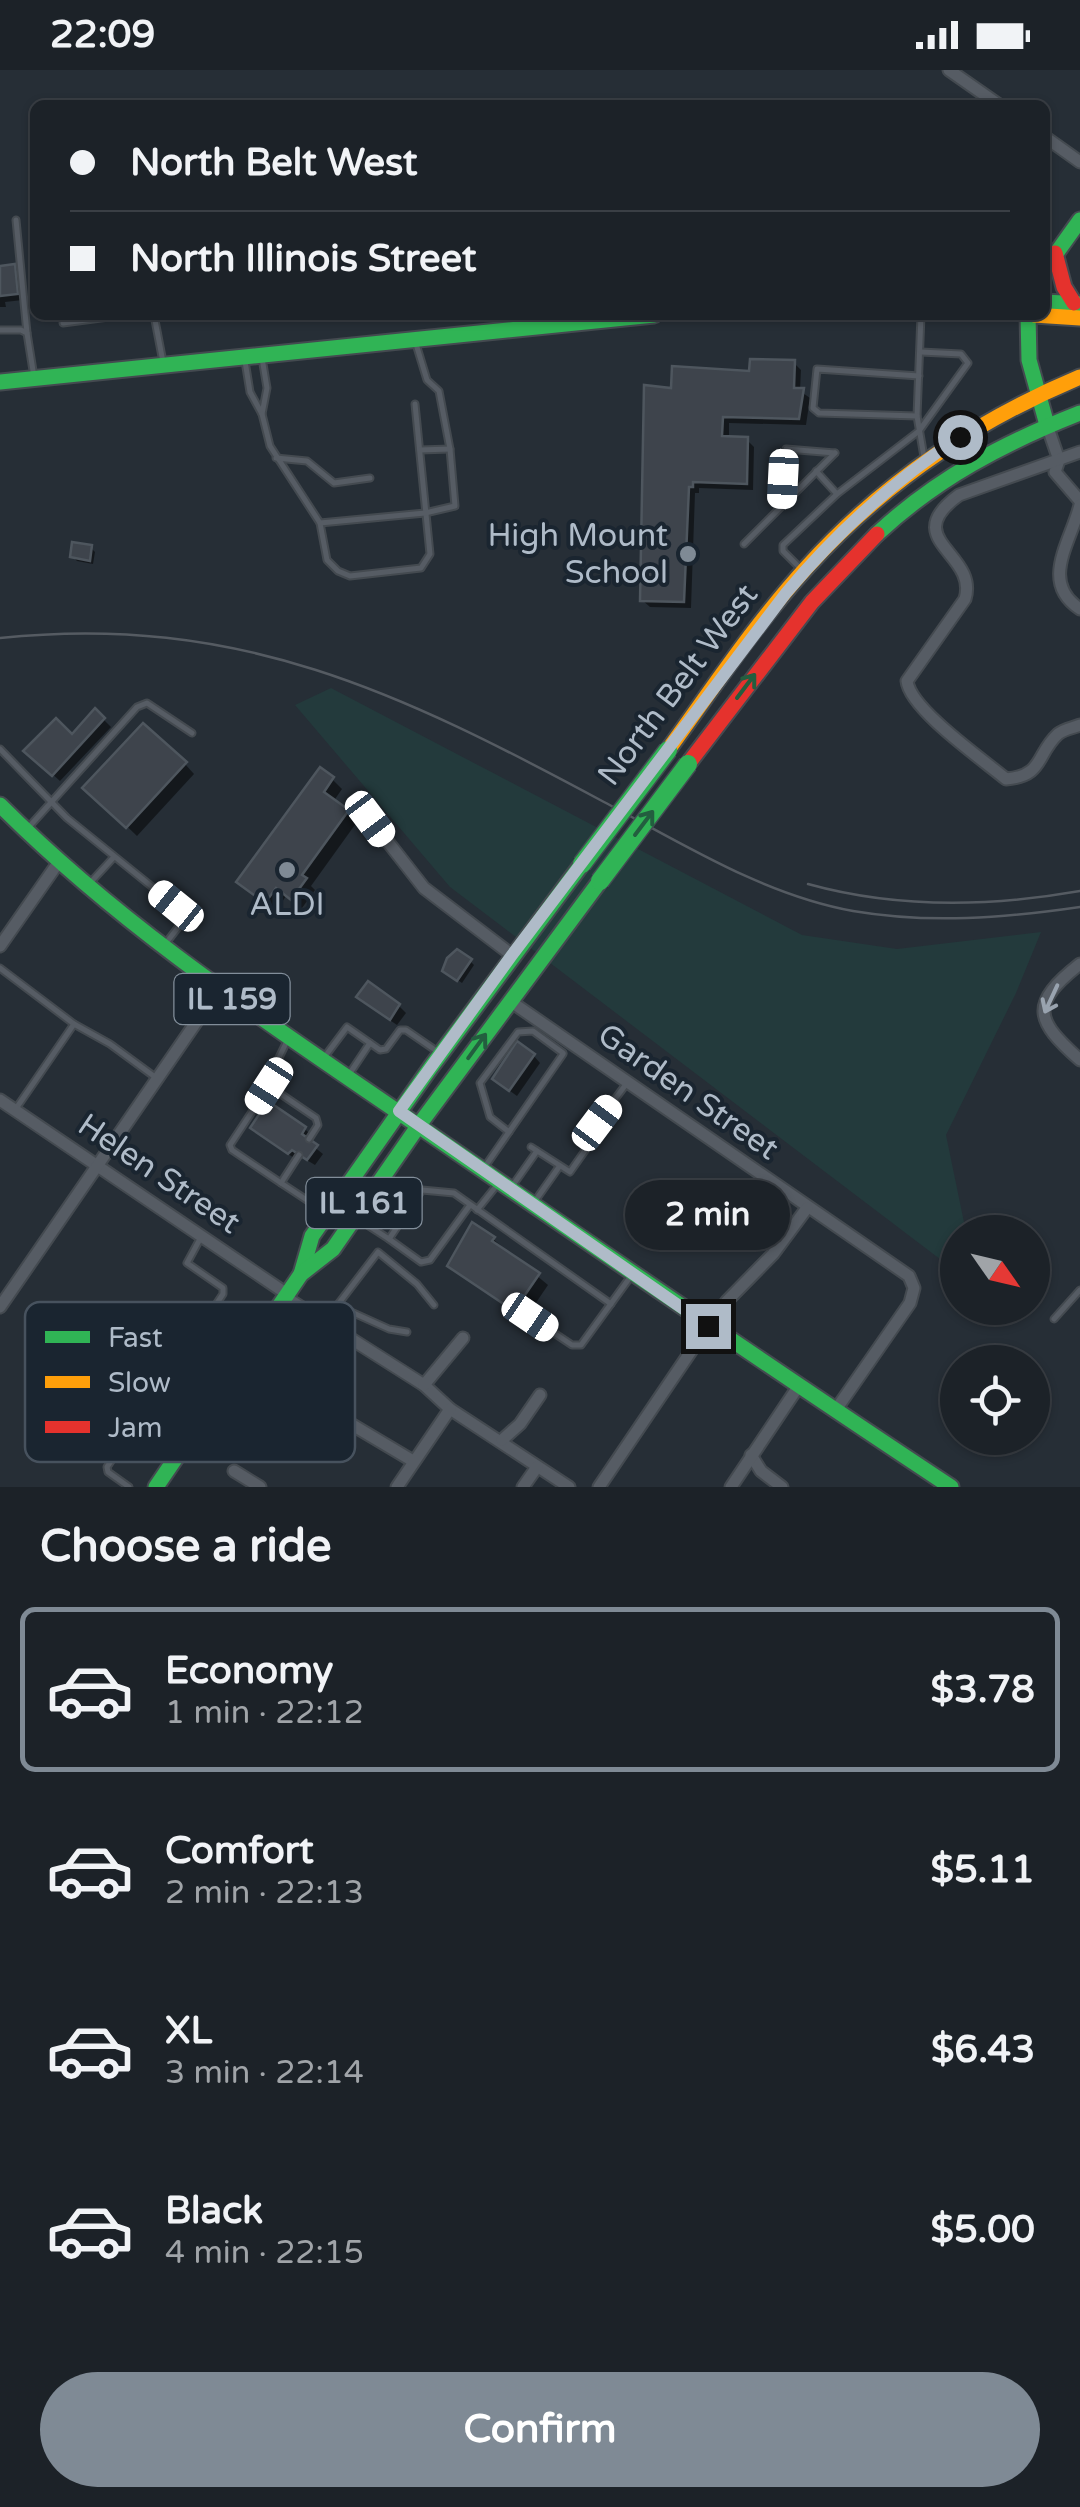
<!DOCTYPE html>
<html lang="en">
<head>
<meta charset="utf-8">
<style>
  body { margin:0; font-family:"Varela Round",sans-serif; background:#252a30; color:#f1f3f6; height:100vh; display:flex; flex-direction:column; font-size:38px; white-space:nowrap }
  * { box-sizing:border-box; margin:0 }
  p { font-size:32px; color:#a0a4a8 }
  .icon { flex:none; width:55px; height:55px; fill:none; stroke:currentColor; stroke-width:2; stroke-linecap:round; stroke-linejoin:round }
  .map { position:relative; height:1417px; overflow:hidden }
  .details { display:flex; flex-direction:column; background:#1c2228; flex:1 }
  .details>* { flex:none }
  .hud { position:absolute; left:30px; top:30px; width:1020px; height:220px; border-radius:15px; box-shadow:0 2px 8px #0004,0 0 0 2px #3a3f45; display:grid; align-content:center; height:220px; padding:0 40px; background:#1c2228 }
  .needle { width:65px; rotate:124deg }
  .controls { position:absolute; left:940px; top:1145px; display:grid; gap:20px }
  .controls a { display:grid; place-items:center; width:110px; height:110px; border-radius:50%; background:#1c2228; box-shadow:0 2px 8px #0004,0 0 0 2px #3a3f45; font-size:50px }
  .end { position:absolute; width:45px; height:45px; margin:-22px; border:12px solid #afbbc8; background:#111; box-shadow:0 0 0 5px #111 }
  .from { border-radius:50% }
  .bubble { position:absolute; height:70px; border-radius:35px; background:#1c2228; box-shadow:0 2px 8px #0004,0 0 0 2px #3a3f45; font-size:32px; font-weight:700; line-height:70px; text-align:center }
  .car { position:absolute; width:30px; height:60px; margin:-30px -15px; border-radius:12px; box-shadow:0 0 8px 2px #0007; background:linear-gradient(#fff 24%,#345 0 40%,#fff 0 76%,#345 0 86%,#fff 0) }
  .hud b { display:flex; align-items:center; gap:35px; height:95px; font-size:38px }
  .hud b+b { border-top:2px solid #3a3f45 }
  .hud i { width:25px; height:25px; background:#f1f3f6 }
  ul { padding:0; list-style:none }
  li { display:flex; align-items:center; gap:30px; height:165px; margin:0 20px 15px; padding:0 20px; border:5px solid transparent; border-radius:15px }
  li div { flex:1 }
  li b { display:block; font-size:38px }
  li em { font-style:normal; font-weight:700 }
  li.on { border-color:#7f8a95 }
  li>.icon { width:90px; height:90px; stroke-width:1.5 }
  h2 { padding:0 40px; font-size:45px; line-height:120px }
  .action { display:flex; gap:20px; margin-top:auto; padding:20px 40px }
  .action a { flex:1; height:115px; border-radius:60px; background:#7f8a95; color:#fff; font-size:40px; font-weight:700; line-height:115px; text-align:center }
  .status { display:flex; justify-content:space-between; align-items:center; height:70px; padding:0 50px; background:#1c2228; direction:ltr }
  .status svg { height:28px; fill:currentColor }
  .map>svg:first-child { display:block }
</style>
</head>
<body>
<div class="status"><b>22:09</b><svg viewBox="0 0 49 12"><path d="M0 12V9h3v3zM5 12V6h3v6zM10 12V3h3v9zM15 12V0h3v12zM26 1h20v11H26zM47 4h2v5h-2z"/></svg></div>
<div class="map">
<svg width="1080" height="1417" viewBox="0 0 1080 1417">
  <rect width="100%" height="100%" fill="#262e36"/>
  <!-- green -->
  <polygon fill="#233a3c" points="331,618 802,865 897,879 1041,862 1016,923 946,1065 966,1162 958,1162 957,1202 450,817 295,635"/>
  <!-- shadow -->
  <g fill="#0007">
    <polygon points="14,197 21,204 23,230 5,232 6,237 0,237 0,198"/>
    <polygon points="794,293 801,300 800,321 810,328 806,355 729,353 729,369 747,370 754,377 753,420 699,418 699,423 695,423 691,538 650,537 642,530 674,321"/>
    <polygon points="91,478 95,482 93,494 77,491 73,487"/>
    <polygon points="95,641 111,657 60,711 27,681 72,667"/>
    <polygon points="185,694 194,704 137,766 86,717"/>
    <polygon points="332,709 342,719 333,732 357,752 311,816 315,820 302,838 286,826 276,841 239,812"/>
    <polygon points="470,891 474,895 462,913 449,904"/>
    <polygon points="366,934 399,936 406,943 397,955"/>
    <polygon points="534,986 540,993 517,1026 502,1015"/>
    <polygon points="305,1059 312,1066 308,1072 323,1084 315,1095 300,1086 297,1090 260,1065"/>
    <polygon points="493,1169 548,1215 525,1249 450,1195"/>
  </g>
  <!-- building -->
  <g fill="#3e444c" stroke="#4e565e" stroke-width="2.5">
    <polygon points="15,194 18,224 0,226 0,196"/>
    <polygon points="750,289 795,290 794,318 804,318 799,349 723,347 722,366 748,367 747,414 693,412 693,417 689,417 684,532 640,531 644,315 671,318 672,296 749,301"/>
    <polygon points="72,472 92,475 90,491 70,487"/>
    <polygon points="95,638 105,648 52,706 23,681 56,648 72,664"/>
    <polygon points="143,653 187,692 126,758 82,718"/>
    <polygon points="320,697 334,707 324,722 349,740 302,805 307,808 291,830 276,818 265,833 236,812"/>
    <polygon points="457,879 472,889 457,911 442,901 447,888"/>
    <polygon points="368,911 400,934 390,950 356,927"/>
    <polygon points="517,971 535,984 509,1021 492,1009"/>
    <polygon points="268,1031 306,1057 302,1064 318,1075 307,1090 292,1080 288,1084 250,1058"/>
    <polygon points="472,1152 495,1167 492,1171 540,1203 514,1241 447,1196"/>
  </g>
  <g fill="none" stroke-linecap="round" stroke-linejoin="round">
    <!-- lane casing -->
    <g stroke="#444a50" stroke-width="9">
      <g id="lane">
        <polyline points="810,34 812,35"/>
        <polyline points="16,150 27,263"/>
        <polyline points="154,245 163,292"/>
        <polyline points="921,245 917,346 924,387"/>
        <polyline points="63,253 124,245"/>
        <polyline points="0,260 21,260 27,263 34,307"/>
        <polyline points="245,291 250,322 262,344 267,318 262,288"/>
        <polyline points="262,344 270,376 320,453 327,490 338,501 350,506 421,498 430,484 415,334"/>
        <polyline points="917,346 819,343 813,338 817,299 919,306"/>
        <polyline points="420,380 450,379"/>
        <polyline points="276,388 307,391 334,413 370,408"/>
        <polyline points="816,401 837,424"/>
        <polyline points="782,435 786,379 835,383"/>
        <polyline points="320,453 425,443 455,436 450,379 439,321 427,310 416,274"/>
        <polyline points="744,474 835,383"/>
        <polyline points="801,499 783,481 783,475 837,424 919,361 968,293 961,284 921,282"/>
        <polyline points="0,679 67,748 182,841 183,851 166,873"/>
        <polyline points="28,758 137,637 147,633 192,663"/>
        <polyline points="89,814 114,787"/>
        <polyline points="0,898 74,954 15,1040"/>
        <polyline points="74,954 110,974 155,1007"/>
        <polyline points="288,969 272,1002 269,1016 316,1048 318,1055 309,1069"/>
        <polyline points="326,985 347,957 380,980 386,979 400,960 406,960 438,982"/>
        <polyline points="350,1003 370,973"/>
        <polyline points="269,1016 230,1075 232,1080 281,1113"/>
        <polyline points="509,1062 490,1047 480,1013 518,962 533,961 563,983"/>
        <polyline points="531,1077 570,1102 596,1065 597,1053 627,1013"/>
        <polyline points="299,1085 281,1113 325,1142"/>
        <polyline points="484,1098 563,984"/>
        <polyline points="513,1115 537,1081"/>
        <polyline points="535,1131 559,1097"/>
        <polyline points="470,1135 430,1190 421,1192 389,1169 422,1120 454,1123 611,1234"/>
        <polyline points="477,1140 497,1115"/>
        <polyline points="358,1149 389,1169"/>
        <polyline points="338,1236 389,1259 407,1262"/>
        <polyline points="530,1247 572,1275 581,1275 631,1206"/>
        <polyline points="1054,1249 1080,1220"/>
        <polyline points="326,1250 378,1182 417,1214 434,1235"/>
        <polyline points="129,1417 108,1402 107,1397 223,1224 223,1218 187,1193 200,1169"/>
      </g>
    </g>
    <!-- street casing -->
    <g stroke="#444a50" stroke-width="15">
      <g id="street">
        <polyline points="949,0 999,35"/>
        <polyline points="1045,67 1080,92"/>
        <polyline points="1047,355 1059,390 1055,402 1080,431"/>
        <path d="M 1080,382 L 959,425 C 897,470 979,483 965,529 L 907,611 C 910,639 982,689 1006,709 C 1044,706 1036,684 1058,664 C 1064,659 1073,658 1080,655"/>
        <path d="M 1080,435 C 1071,472 1039,512 1080,539"/>
        <polyline points="370,749 424,818 512,885"/>
        <polyline points="0,876 58,793"/>
        <path d="M 1080,894 C 1029,934 1035,950 1080,990"/>
        <polyline points="510,931 909,1206 914,1218 910,1233 835,1341"/>
        <polyline points="0,1030 287,1224"/>
        <polyline points="285,1227 424,1315 450,1339 569,1417"/>
        <polyline points="0,1237 219,919"/>
        <polyline points="424,1315 463,1268"/>
        <polyline points="292,1319 413,1391"/>
        <polyline points="502,1370 520,1354 540,1325"/>
        <polyline points="751,1385 761,1401 782,1417"/>
        <polyline points="234,1401 260,1417"/>
        <polyline points="397,1417 450,1339"/>
        <polyline points="523,1417 537,1397"/>
        <polyline points="599,1417 708,1256 727,1231 773,1184 807,1138"/>
        <polyline points="731,1417 798,1317"/>
      </g>
    </g>
    <!-- fast casing -->
    <g stroke="#444a50" stroke-width="19">
      <g id="fast">
        <polyline points="1045,199 1080,150"/>
        <polyline points="1045,232 1080,234"/>
        <polyline points="1028,245 1029,290 1047,355"/>
        <polyline points="0,312 654,245"/>
        <path d="M 877,464 C 937,408 1004,373 1080,343"/>
        <path d="M 0,735 C 123,858 264,950 407,1048 C 587,1172 768,1296 951,1417"/>
        <polyline points="301,1204 312,1166 431,997 582,794"/>
        <polyline points="156,1417 301,1204 333,1179 419,1055 600,811"/>
      </g>
    </g>
    <!-- slow casing -->
    <g stroke="#444a50" stroke-width="19">
      <g id="slow">
        <polyline points="1034,245 1080,248"/>
        <path d="M 668,680 C 713,618 755,554 807,497 C 883,413 975,351 1080,307"/>
      </g>
    </g>
    <!-- jam casing -->
    <g stroke="#444a50" stroke-width="19">
      <g id="jam">
        <polyline points="1055,183 1064,217 1074,233"/>
        <polyline points="688,694 812,532 877,464"/>
      </g>
    </g>
    <!-- lane -->
    <use href="#lane" stroke="#565c64" stroke-width="5"/>
    <!-- street -->
    <use href="#street" stroke="#565c64" stroke-width="11"/>
    <!-- fast -->
    <use href="#fast" stroke="#30b455" stroke-width="15"/>
    <!-- slow -->
    <use href="#slow" stroke="#ff9f0a" stroke-width="15"/>
    <!-- jam -->
    <use href="#jam" stroke="#e5322d" stroke-width="15"/>
    <!-- tram -->
    <g stroke="#555b62" stroke-width="2.5">
      <path d="M 0,568 C 238,543 401,623 604,732 C 683,774 764,825 853,841 C 929,854 1005,848 1080,837"/>
      <path d="M 808,814 C 898,839 989,837 1080,821"/>
    </g>
    <!-- fast-bridge casing -->
    <g stroke="#434b52" stroke-width="21" stroke-linecap="butt">
      <g id="fast-bridge">
        <polyline points="582,794 668,680"/>
        <polyline points="600,811 688,694"/>
      </g>
    </g>
    <!-- fast-bridge -->
    <use href="#fast-bridge" stroke="#30b455" stroke-width="18"/>
  </g>
  <!-- one-way arrows -->
  <defs><path id="oneway-shaft" d="M-6 0H5M1.5-3L5.5 0L1.5 3" fill="none" stroke-width="1.6" stroke-linecap="round" stroke-linejoin="round" transform="scale(2.5)"/></defs>
  <g stroke="#235e3f">
    <use href="#oneway-shaft" transform="translate(746 616) rotate(-53)"/>
    <use href="#oneway-shaft" transform="translate(644 753) rotate(-53)"/>
    <use href="#oneway-shaft" transform="translate(477 976) rotate(-54)"/>
  </g>
  <use stroke="#99a3af" href="#oneway-shaft" transform="translate(1051 929) rotate(115)"/>
  <g fill="none" stroke-linecap="round" stroke-linejoin="round">
    <!-- route -->
    <path stroke="#afbbc8" stroke-width="12" d="M 708,1256 L 399,1041 L 512,885 L 786,523 C 837,462 893,411 960,367"/>
  </g>
  <!-- markers -->
  <g fill="#7f8a95" stroke="#1a2530" stroke-width="4">
    <circle cx="688" cy="484" r="10"/>
    <circle cx="287" cy="800" r="10"/>
  </g>
  <g text-anchor="middle" dominant-baseline="central" stroke-width="8" stroke-linejoin="round" paint-order="stroke">
    <!-- shield labels -->
    <g fill="#1a2530" stroke="#828e9a" stroke-width="2.5">
      <rect x="174.5" y="904" width="115" height="50" rx="8"/>
      <rect x="306.5" y="1108" width="115" height="50" rx="8"/>
    </g>
    <g font-size="30" font-weight="bold" fill="#afbbc8">
      <text x="232" y="929">IL 159</text>
      <text x="364" y="1133">IL 161</text>
    </g>
    <!-- poi labels -->
    <g font-size="32" fill="#afbbc8" stroke="#1a2530" text-anchor="end">
      <text x="668" y="466">High Mount<tspan x="668" dy="37">School</tspan></text>
      <text x="287" y="835" text-anchor="middle">ALDI</text>
    </g>
    <!-- street labels -->
    <g font-size="32" fill="#afbbc8" stroke="#1a2530">
      <text transform="translate(678 615) rotate(-53)">North Belt West</text>
      <text transform="translate(688 1022) rotate(35)">Garden Street</text>
      <text transform="translate(159 1104) rotate(34)">Helen Street</text>
    </g>
  </g>
  <!-- legend -->
  <rect x="25" y="1232" width="330" height="160" rx="15" fill="#1a2530" stroke="#47525e" stroke-width="2.5"/>
  <rect x="45" y="1261" width="45" height="12" fill="#30b455"/>
  <rect x="45" y="1306" width="45" height="12" fill="#ff9f0a"/>
  <rect x="45" y="1351" width="45" height="12" fill="#e5322d"/>
  <g font-size="28" fill="#afbbc8">
    <text x="108" y="1277">Fast</text>
    <text x="108" y="1322">Slow</text>
    <text x="108" y="1367">Jam</text>
  </g>
</svg>
<div class="controls">
<a><svg class="needle" viewBox="-14 -14 28 28"><path d="M0-13l5 13h-10z" fill="#e53935"/><path d="M0 13l5-13h-10z" fill="#a0a4a8"/></svg></a>
<a><svg class="icon" aria-label="locate" viewBox="0 0 24 24"><circle cx="12" cy="12" r="6"/><path d="M12 2v4M12 18v4M2 12h4M18 12h4"/></svg></a>
</div>
<i class="end from" style="left:960px;top:367px"></i>
<i class="end" style="left:708px;top:1256px"></i>
<div class="bubble" style="left:625px;top:1110px;width:165px">2 min</div>
<i class="car" style="left:783px;top:409px;rotate:183deg"></i>
<i class="car" style="left:370px;top:749px;rotate:143deg"></i>
<i class="car" style="left:176px;top:836px;rotate:309deg"></i>
<i class="car" style="left:269px;top:1016px;rotate:213deg"></i>
<i class="car" style="left:597px;top:1053px;rotate:37deg"></i>
<i class="car" style="left:530px;top:1247px;rotate:124deg"></i>
<div class="hud">
<b><i class="from"></i>North Belt West</b>
<b><i></i>North Illinois Street</b>
</div>
</div>
<section class="details">
<h2>Choose a ride</h2>
<ul>
<li class="on"><svg class="icon" aria-label="car" viewBox="0 0 24 24"><path d="M5 17H2v-5l4-1 3-4h7l3 4 3 1v5h-3M9 17h6M6 11h13"/><circle cx="7" cy="17" r="2"/><circle cx="17" cy="17" r="2"/></svg><div><b>Economy</b><p>1 min · 22:12</p></div><em>$3.78</em></li>
<li><svg class="icon" aria-label="car" viewBox="0 0 24 24"><path d="M5 17H2v-5l4-1 3-4h7l3 4 3 1v5h-3M9 17h6M6 11h13"/><circle cx="7" cy="17" r="2"/><circle cx="17" cy="17" r="2"/></svg><div><b>Comfort</b><p>2 min · 22:13</p></div><em>$5.11</em></li>
<li><svg class="icon" aria-label="car" viewBox="0 0 24 24"><path d="M5 17H2v-5l4-1 3-4h7l3 4 3 1v5h-3M9 17h6M6 11h13"/><circle cx="7" cy="17" r="2"/><circle cx="17" cy="17" r="2"/></svg><div><b>XL</b><p>3 min · 22:14</p></div><em>$6.43</em></li>
<li><svg class="icon" aria-label="car" viewBox="0 0 24 24"><path d="M5 17H2v-5l4-1 3-4h7l3 4 3 1v5h-3M9 17h6M6 11h13"/><circle cx="7" cy="17" r="2"/><circle cx="17" cy="17" r="2"/></svg><div><b>Black</b><p>4 min · 22:15</p></div><em>$5.00</em></li>
</ul>
<div class="action"><a>Confirm</a></div>
</section>
</body>
</html>
